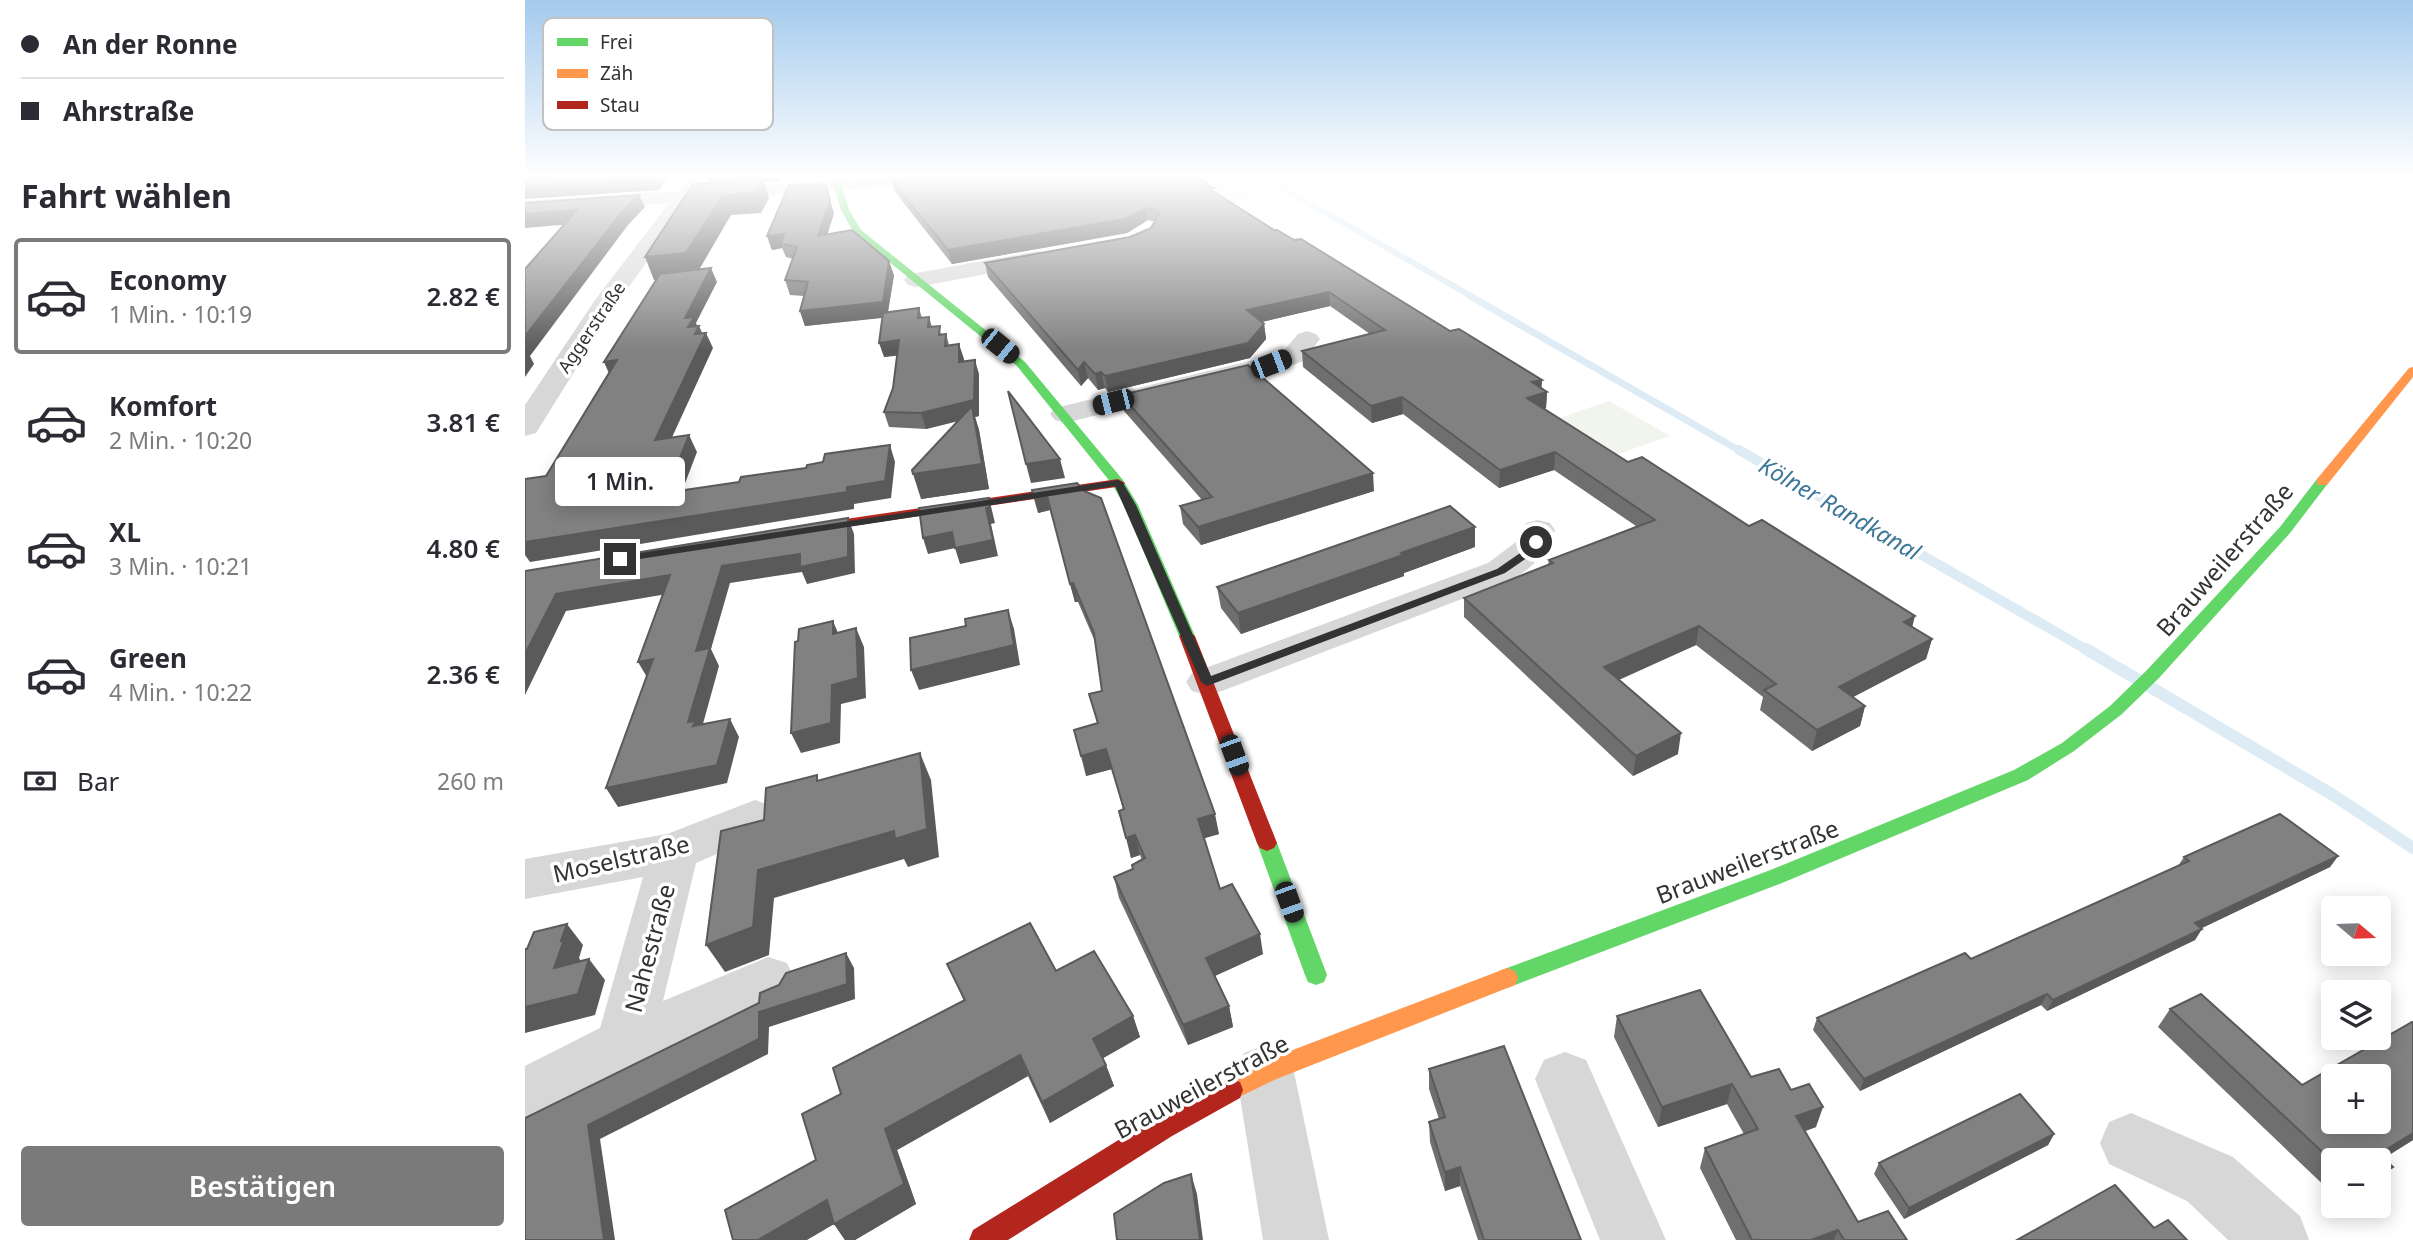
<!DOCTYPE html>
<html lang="de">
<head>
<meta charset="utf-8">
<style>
  body { margin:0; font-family:"Noto Sans",sans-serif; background:#f7f7f7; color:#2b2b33; height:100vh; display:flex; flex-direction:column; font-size:26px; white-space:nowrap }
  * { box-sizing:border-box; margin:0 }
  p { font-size:23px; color:#7c7c81 }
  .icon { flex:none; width:38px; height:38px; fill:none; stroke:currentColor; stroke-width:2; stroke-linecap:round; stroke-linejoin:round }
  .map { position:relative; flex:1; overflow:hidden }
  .drawer { display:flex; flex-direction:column; background:#fff; width:525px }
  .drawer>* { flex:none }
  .top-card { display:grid; align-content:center; height:154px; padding:0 21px; background:#fff }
  .needle { width:46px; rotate:109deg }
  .buttons { position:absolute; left:1796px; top:896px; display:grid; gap:14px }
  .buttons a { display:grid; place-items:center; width:70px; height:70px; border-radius:7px; background:#fff; box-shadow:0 4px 18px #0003; font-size:35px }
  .end { position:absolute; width:32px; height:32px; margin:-16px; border:9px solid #333; background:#fff; box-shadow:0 0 0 4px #fff }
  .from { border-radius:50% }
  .bubble { position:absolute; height:49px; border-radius:7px; background:#fff; box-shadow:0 4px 18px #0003; font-size:23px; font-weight:600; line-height:49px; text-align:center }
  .car { position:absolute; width:21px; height:42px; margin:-21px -10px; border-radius:9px; box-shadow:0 0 5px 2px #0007; background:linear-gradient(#222 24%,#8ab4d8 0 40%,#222 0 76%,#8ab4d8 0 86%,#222 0) }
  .top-card b { display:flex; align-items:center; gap:24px; height:66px; font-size:26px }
  .top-card b+b { border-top:2px solid #e1e1e2 }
  .top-card i { width:18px; height:18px; background:#2b2b33 }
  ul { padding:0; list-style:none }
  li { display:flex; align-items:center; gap:21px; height:116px; margin:0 14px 10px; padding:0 7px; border:4px solid transparent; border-radius:7px }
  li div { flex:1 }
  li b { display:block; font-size:26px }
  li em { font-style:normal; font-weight:600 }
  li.selected { border-color:#7a7a7a }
  li>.icon { width:63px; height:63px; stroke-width:1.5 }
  h2 { padding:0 21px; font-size:32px; line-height:84px }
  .pay { display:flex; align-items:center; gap:18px; height:77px; padding:0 21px; font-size:26px }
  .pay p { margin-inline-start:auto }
  .cta { display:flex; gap:14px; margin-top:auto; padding:14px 21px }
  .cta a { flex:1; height:80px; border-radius:7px; background:#7a7a7a; color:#fff; font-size:28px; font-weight:600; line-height:80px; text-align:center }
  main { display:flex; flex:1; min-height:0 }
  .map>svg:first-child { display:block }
</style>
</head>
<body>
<main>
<section class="drawer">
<div class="top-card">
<b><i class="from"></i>An der Ronne</b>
<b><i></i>Ahrstraße</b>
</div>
<h2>Fahrt wählen</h2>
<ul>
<li class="selected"><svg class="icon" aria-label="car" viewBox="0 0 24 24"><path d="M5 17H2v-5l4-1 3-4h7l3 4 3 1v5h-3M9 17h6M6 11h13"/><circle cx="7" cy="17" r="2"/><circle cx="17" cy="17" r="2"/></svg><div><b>Economy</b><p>1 Min. · 10:19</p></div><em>2.82 €</em></li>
<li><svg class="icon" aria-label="car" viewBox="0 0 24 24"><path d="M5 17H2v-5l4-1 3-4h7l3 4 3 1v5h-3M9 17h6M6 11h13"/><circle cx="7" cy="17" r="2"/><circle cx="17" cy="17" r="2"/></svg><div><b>Komfort</b><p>2 Min. · 10:20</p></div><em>3.81 €</em></li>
<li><svg class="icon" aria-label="car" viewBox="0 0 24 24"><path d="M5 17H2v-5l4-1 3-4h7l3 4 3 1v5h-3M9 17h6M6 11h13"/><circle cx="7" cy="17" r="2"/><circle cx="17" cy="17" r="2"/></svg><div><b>XL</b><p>3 Min. · 10:21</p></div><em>4.80 €</em></li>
<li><svg class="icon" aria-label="car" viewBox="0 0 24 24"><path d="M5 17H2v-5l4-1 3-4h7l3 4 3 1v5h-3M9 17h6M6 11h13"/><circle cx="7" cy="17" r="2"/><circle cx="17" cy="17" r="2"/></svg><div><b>Green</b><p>4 Min. · 10:22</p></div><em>2.36 €</em></li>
</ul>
<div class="pay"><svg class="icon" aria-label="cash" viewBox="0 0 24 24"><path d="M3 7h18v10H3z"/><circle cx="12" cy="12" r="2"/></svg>Bar<p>260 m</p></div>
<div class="cta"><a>Bestätigen</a></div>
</section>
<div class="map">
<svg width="1888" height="1240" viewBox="0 0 1888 1240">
  <rect width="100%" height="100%" fill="#fff"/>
  <!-- green -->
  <g fill="#f1f5ed">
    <polygon points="709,177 740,196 706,202 668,178"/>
    <polygon points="1084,401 1145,436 1085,457 1025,421"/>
  </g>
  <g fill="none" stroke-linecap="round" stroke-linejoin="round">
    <!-- stream-far3 -->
    <polyline stroke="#ddebf4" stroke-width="6" points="738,177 948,297"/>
    <!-- stream-far2 -->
    <polyline stroke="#ddebf4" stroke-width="7" points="945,296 1217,452"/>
    <!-- stream-far1 -->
    <polyline stroke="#ddebf4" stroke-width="10" points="1214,450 1564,651"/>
    <!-- stream -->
    <polyline stroke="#ddebf4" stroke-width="12" points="1561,649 1808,795 1888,848"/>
    <!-- street -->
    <g fill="#d7d7d7" fill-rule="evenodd">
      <polygon points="166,177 177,178 179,182 174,190 345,177 417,177 408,183 165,202 90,306 11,433 0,436 0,405 70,300 144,203 0,213 0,201 154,191"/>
      <polygon points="513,251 521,253 524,258 521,263 391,287 383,285 379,280 383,275 391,273"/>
      <polygon points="782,331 791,334 795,339 778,361 756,370 540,423 530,420 525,414 530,408 737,358 760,349 773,334"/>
      <path d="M 1013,520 L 1025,523 L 1030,530 C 1024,553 1008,566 989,579 L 697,691 L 682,695 L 667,691 L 661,682 L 667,673 L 963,563 L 991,542 L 1001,523 Z"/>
      <polygon points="230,800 247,806 254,818 247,830 171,863 138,1001 243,957 262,963 270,980 262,997 119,1063 21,1116 0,1124 0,1066 75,1028 118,877 0,899 0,859 142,834"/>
      <polygon points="740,1045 761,1053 769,1072 804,1240 738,1240 711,1072 719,1053"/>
      <polygon points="1040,1052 1061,1060 1141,1240 1075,1240 1010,1079 1019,1060"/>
      <polygon points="1606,1113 1708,1157 1775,1216 1784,1240 1703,1240 1662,1201 1584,1164 1575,1143 1584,1122"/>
    </g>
    <!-- fast -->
    <g fill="#63d668" fill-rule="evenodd">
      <polygon points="315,177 323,177 317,186 324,210 336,230 500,362 598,480 613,505 670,636 668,639 662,641 654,636 599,505 587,484 492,366 330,234 316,210 309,186"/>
      <polygon points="1797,478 1804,482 1765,533 1634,678 1597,714 1549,751 1503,780 1257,883 990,985 982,988 974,985 971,978 974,971 1243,871 1489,770 1537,743 1585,706 1622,670 1755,527 1792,479"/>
      <polygon points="742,835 749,838 752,843 802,975 799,982 791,985 783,982 780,975 732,843 735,838"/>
    </g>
    <!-- slow -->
    <g fill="#ff974d" fill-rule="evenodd">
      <polygon points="1888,367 1888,377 1802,485 1792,485 1792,479 1884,368"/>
      <polygon points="982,968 990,971 993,978 990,985 749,1080 706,1101 697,1098 694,1090 697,1082 731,1064"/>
    </g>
    <!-- jam -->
    <g fill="#b3261e" fill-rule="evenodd">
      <polygon points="593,479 600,483 598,486 273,534 266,530 273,526"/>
      <polygon points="662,631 670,636 752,843 749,848 742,851 735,848 732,843 654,636"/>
      <polygon points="706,1079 715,1082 718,1090 715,1098 647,1136 483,1240 444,1240 448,1230 629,1118"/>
    </g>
  </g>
  <!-- wall -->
  <g fill="#6f6f6f">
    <polygon points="366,180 689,193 749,230 769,240 925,331 1017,380 1016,388 1022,392 1021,408 1020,409 1103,462 1224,526 1407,639 1401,659 1328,697 1340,706 1335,726 1287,751 1235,710 1238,697 1171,645 1094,680 1153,754 1108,776 939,617 939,598 1023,565 1024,560 1111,526 1029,470 974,488 878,414 847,423 778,367 777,351 845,334 805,306 737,322 739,324 741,339 725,358 583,392 580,388 573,390 563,378 556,386 463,277 460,263 605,237 626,228 630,222 623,220 602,233 427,264 370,192"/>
    <polygon points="309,213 302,234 369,275 363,312 394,308 397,318 404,317 407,327 417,334 421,334 424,345 439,359 439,361 454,374 454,416 450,417 454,430 464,489 396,499 433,421 401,429 364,427 359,412 368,388 372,355 359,357 357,318 280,326 275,311 279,296 265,295 260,280 268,259 261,257 257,248 247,250 242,236"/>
    <polygon points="596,395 849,491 676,545 658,524 655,506 677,500 599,411"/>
    <polygon points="552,483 694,834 679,838 695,889 738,954 690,976 704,1006 708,1027 663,1045 594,898 589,877 608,869 617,860 615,855 606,858 598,809 587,769 561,776 572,723 564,694 577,691 571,644 553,602 550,602 525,510 513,513"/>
    <polygon points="950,547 879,573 879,576 716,634 696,608 692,587"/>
    <polygon points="1813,856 1805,867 1677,928 1670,940 1522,1011 1516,1005 1335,1091 1288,1030 1292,1018 1446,959 1653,866 1659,857"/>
    <polygon points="422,964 531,971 608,1016 615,1037 578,1058 589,1086 525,1123 503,1076 372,1150 391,1204 330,1240 320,1240 309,1224 291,1160 316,1094 439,1001"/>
    <polygon points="1645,1009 1777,1085 1888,1023 1888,1140 1859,1158 1868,1167 1853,1182 1853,1160 1808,1160 1808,1194 1633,1027"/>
    <polygon points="1092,1016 1226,1077 1266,1090 1291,1127 1280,1131 1333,1222 1382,1240 1211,1240 1175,1168 1180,1148 1219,1134 1202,1104 1133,1127 1089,1037"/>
    <polygon points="904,1069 1056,1240 953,1240 935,1186 920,1191 905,1142 904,1122 914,1119 904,1089"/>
    <polygon points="1529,1134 1523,1145 1379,1219 1349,1174 1354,1163"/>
  </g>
  <!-- shaded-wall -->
  <g fill="#5a5a5a">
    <polygon points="143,177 134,190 0,199 0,186"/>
    <polygon points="183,177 257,177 254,181 239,182 244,198 236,213 206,215 171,275 129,280 120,257 186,186"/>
    <polygon points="300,184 309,213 298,249 293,236"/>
    <polygon points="114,195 120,207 103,225 5,356 9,364 0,377 0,336 97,212"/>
    <polygon points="621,208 623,220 602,233 427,264 423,250"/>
    <polygon points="52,210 58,223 0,228 0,214"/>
    <polygon points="259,234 256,244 257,248 247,250 242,236"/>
    <polygon points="364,261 369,275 362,317 280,326 275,311"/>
    <polygon points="186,268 192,282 171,323 173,328 174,326 179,337 181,333 188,348 138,457 130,440 170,342 160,318"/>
    <polygon points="804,292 805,306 723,325 722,310"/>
    <polygon points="739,324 741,339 725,358 583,392 580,376"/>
    <polygon points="374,340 379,355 359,357 354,343"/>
    <polygon points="434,344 439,359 438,377 434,362"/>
    <polygon points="92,360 86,378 79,362"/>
    <polygon points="450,360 454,374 454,416 450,417 454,430 464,489 396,499 388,474 449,417 401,429 396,413"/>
    <polygon points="559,362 563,378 556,386 553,370"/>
    <polygon points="576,372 580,388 573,390 570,374"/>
    <polygon points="1017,380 1016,394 1022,392 1021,408 1002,414 1002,398 1007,382"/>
    <polygon points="877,397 878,414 847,423 846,406"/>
    <polygon points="164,435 172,452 154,499 143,488"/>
    <polygon points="365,445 370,462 366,498 329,504 329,509 5,562 0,555 0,539 322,487"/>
    <polygon points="1030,452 1029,470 974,488 975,470"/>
    <polygon points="535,459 540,478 506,483 501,464"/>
    <polygon points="848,473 849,491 676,545 673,527"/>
    <polygon points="521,492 525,510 513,513 508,495"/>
    <polygon points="464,498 470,523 466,524 473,556 435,564 430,548 403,554 398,538 461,508"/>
    <polygon points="323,518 329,534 330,573 282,584 277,572 205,583 186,649 194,666 176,731 163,722 171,651 197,566 275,554"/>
    <polygon points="950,527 950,547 879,573 879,576 716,634 713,613 876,553"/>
    <polygon points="145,575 154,592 41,611 0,695 0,654 31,594"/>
    <polygon points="548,583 553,602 550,602 545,584"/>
    <polygon points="483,610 489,629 495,665 394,690 386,670"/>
    <polygon points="1390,616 1385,636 1379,622"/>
    <polygon points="308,621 316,640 308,634"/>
    <polygon points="1174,626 1171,645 1077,687 1079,667"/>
    <polygon points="331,628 339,647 341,698 316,704 315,743 276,753 266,733"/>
    <polygon points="1407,639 1401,659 1309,707 1314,687"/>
    <polygon points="128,659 123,679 113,662"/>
    <polygon points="1340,706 1335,726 1287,751 1292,730"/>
    <polygon points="205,719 214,737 202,783 93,807 81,788"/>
    <polygon points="1156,733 1153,754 1108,776 1111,756"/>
    <polygon points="581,749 587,769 561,776 556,756"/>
    <polygon points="395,753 406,780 414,857 383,867 379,859 249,898 244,955 200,972 181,945 233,870"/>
    <polygon points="690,814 694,834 677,839 673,819"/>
    <polygon points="610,835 615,855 606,858 601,838"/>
    <polygon points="1813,856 1805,867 1664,934 1670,923"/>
    <polygon points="42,924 58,945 54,958 56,961 29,968 36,941"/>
    <polygon points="1677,929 1670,940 1522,1011 1528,1000"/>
    <polygon points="735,934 738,954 685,978 681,958"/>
    <polygon points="321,953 329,968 330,999 244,1027 243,1054 75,1139 90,1240 79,1240 63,1125 234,1012"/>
    <polygon points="64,959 80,980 70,1015 0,1033 0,1007"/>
    <polygon points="1522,994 1516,1005 1335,1091 1339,1079"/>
    <polygon points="704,1006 708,1027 663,1045 658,1025"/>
    <polygon points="608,1016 615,1037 575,1060 568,1039"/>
    <polygon points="495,1055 503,1076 372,1150 391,1204 330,1240 320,1240 309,1224 360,1129"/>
    <polygon points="581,1065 589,1086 525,1123 517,1102"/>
    <polygon points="1207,1084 1202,1104 1133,1127 1137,1107"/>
    <polygon points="1298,1107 1291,1127 1264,1137 1271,1116"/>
    <polygon points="1888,1133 1888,1140 1853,1162 1854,1154"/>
    <polygon points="1529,1134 1523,1145 1379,1219 1384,1208"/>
    <polygon points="935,1167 935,1186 920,1191 920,1172"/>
    <polygon points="1868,1167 1853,1182 1853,1176"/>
    <polygon points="666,1174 672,1194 678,1240 675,1240"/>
    <polygon points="302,1200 316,1220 282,1240 233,1240"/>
    <polygon points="1313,1230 1309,1240 1286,1240"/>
  </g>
  <!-- building -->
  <g fill="#818181" stroke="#5a5a5a" stroke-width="2" fill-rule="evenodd">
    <polygon points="0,177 129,177 0,186"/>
    <polygon points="419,177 673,177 689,188 683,188 749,230 752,230 769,240 776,239 925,331 934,329 1017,380 1007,382 1022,392 1002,398 1103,462 1117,457 1224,526 1237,520 1390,616 1379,622 1407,639 1314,687 1340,706 1292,730 1239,690 1251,684 1174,626 1079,667 1156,733 1111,756 939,598 1028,563 1024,560 1130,520 1030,452 975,470 877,397 846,406 777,351 860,330 804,292 722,310 739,324 723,343 580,376 576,372 570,374 559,362 553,370 460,263 605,237 626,228 634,214 630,210 621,208 600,219 423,250 366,180"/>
    <polygon points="237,179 229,193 198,195 161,253 120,257 168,184"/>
    <polygon points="300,184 305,200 293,236 327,230 364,261 358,302 275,311 283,282 260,280 272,247 256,244 259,234 242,236 264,185"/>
    <polygon points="114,195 97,212 0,336 0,269 52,210 0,214 0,203"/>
    <polygon points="186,268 160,318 169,317 163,327 174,326 170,334 181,333 130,440 164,435 143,488 149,487 146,492 214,482 216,477 281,468 282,465 298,462 300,454 365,445 360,481 322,487 322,492 0,542 0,479 21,476 92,360 79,362 135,274"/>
    <polygon points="394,308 393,318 404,317 403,327 415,326 414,335 421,334 420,346 434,344 434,362 450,360 449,400 396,413 359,412 368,388 374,340 354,343 358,313"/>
    <polygon points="723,365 848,473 673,527 655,506 687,497 596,395"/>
    <polygon points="483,391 535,459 501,464"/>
    <polygon points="447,406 457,464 388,474 387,470"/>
    <polygon points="552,483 559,491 576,498 690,814 673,819 695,889 707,884 735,934 681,958 704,1006 658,1025 589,877 608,869 607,865 620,858 610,835 601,838 594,811 599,809 581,749 556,756 549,730 573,723 564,694 577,691 569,633 548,583 545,584 521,492 508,495 507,490"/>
    <polygon points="464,498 465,507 461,508 468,540 430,548 427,532 398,538 394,508"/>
    <polygon points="925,506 950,527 876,553 878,555 713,613 692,587"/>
    <polygon points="323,518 323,557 275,567 275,554 197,566 171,651 185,648 163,722 171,721 168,726 205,719 192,765 81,788 128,659 113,662 145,575 31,594 0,654 0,571"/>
    <polygon points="483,610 489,645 386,670 385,638 441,626 440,619"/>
    <polygon points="308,621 308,634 331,628 333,678 307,685 306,723 266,733 270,642 273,641 274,629"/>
    <polygon points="395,753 402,829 370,839 369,831 233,870 228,927 181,945 196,831 239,820 241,788 292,775 292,781"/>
    <polygon points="1755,814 1813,856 1670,923 1677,929 1528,1000 1522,994 1339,1079 1292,1018 1440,953 1446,959 1664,861 1659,857"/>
    <polygon points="505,923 531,971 569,951 608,1016 568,1039 581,1065 517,1102 495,1055 360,1129 379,1184 309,1224 302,1200 233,1240 208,1240 200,1210 291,1160 277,1114 316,1094 308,1068 440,1000 422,964"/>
    <polygon points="42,924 36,941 39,940 29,968 64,959 53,994 0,1007 0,949 2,949 9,932"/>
    <polygon points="321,953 322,984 234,1012 234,1039 63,1125 79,1240 0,1240 0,1118 234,1003 235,993 254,985 261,973"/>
    <polygon points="1175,990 1226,1077 1254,1069 1266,1090 1284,1084 1298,1107 1271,1116 1333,1222 1363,1211 1382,1240 1319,1240 1313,1230 1286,1240 1227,1240 1180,1148 1233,1129 1207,1084 1137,1107 1092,1016"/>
    <path d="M 1676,994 L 1777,1085 L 1887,1022 L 1888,1023 L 1888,1133 L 1854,1154 L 1868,1167 L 1853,1176 L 1853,1160 L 1808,1160 L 1808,1162 L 1645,1009 ZM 1808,1076 L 1853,1076 L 1853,1122 L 1808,1122 Z"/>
    <polygon points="979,1046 1056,1240 959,1240 935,1167 920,1172 904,1122 920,1117 904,1069"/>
    <polygon points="1495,1094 1529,1134 1384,1208 1354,1163"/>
    <polygon points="666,1174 675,1240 592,1240 589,1214 639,1183"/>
    <polygon points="1590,1185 1629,1228 1643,1220 1662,1240 1492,1240"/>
  </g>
  <!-- sky -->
  <linearGradient id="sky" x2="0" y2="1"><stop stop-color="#a3caed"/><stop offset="0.5" stop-color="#fff"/><stop offset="1" stop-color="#fff" stop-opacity="0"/></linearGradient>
  <rect width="1888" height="351" fill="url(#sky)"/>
  <!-- route -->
  <polygon fill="#333" points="593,480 598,483 611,505 686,676 972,569 998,551 1007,540 1016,542 1006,555 980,573 682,686 676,682 590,486 95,562 90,559 95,556"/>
  <g text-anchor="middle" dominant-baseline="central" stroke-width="7" stroke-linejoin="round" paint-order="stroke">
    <!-- far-street labels -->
    <g font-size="18" fill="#333" stroke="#fff">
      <text transform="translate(66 327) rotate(-56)">Aggerstraße</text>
    </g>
    <!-- water labels -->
    <g font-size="23" font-style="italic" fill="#3d7798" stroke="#fff">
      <text transform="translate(1315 508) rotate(30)">Kölner Randkanal</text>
    </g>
    <!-- near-street labels -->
    <g font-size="24" fill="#333" stroke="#fff">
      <text transform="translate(1699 559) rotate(-49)">Brauweilerstraße</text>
      <text transform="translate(96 858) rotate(-13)">Moselstraße</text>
      <text transform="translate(1222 861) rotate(-21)">Brauweilerstraße</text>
      <text transform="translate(124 948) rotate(-75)">Nahestraße</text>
      <text transform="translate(676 1086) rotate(-28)">Brauweilerstraße</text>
    </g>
  </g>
  <!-- legend -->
  <rect x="18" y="18" width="230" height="112" rx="10" fill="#fff" stroke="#c2c2c2" stroke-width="2"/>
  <rect x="32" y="38" width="31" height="8" fill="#63d668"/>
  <rect x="32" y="69" width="31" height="9" fill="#ff974d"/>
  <rect x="32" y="101" width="31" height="8" fill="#b3261e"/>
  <g font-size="19" fill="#333">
    <text x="75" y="49">Frei</text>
    <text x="75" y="80">Zäh</text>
    <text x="75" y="112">Stau</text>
  </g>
</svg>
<div class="buttons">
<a><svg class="needle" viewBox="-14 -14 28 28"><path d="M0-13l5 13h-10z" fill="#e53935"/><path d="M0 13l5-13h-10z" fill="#7c7c81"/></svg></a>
<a><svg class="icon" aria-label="layers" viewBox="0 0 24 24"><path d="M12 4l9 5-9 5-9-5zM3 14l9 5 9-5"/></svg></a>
<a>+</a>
<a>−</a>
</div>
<i class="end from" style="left:1011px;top:542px"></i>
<i class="end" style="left:95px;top:559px"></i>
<div class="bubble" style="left:30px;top:457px;width:130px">1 Min.</div>
<i class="car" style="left:475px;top:346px;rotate:129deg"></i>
<i class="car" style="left:746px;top:364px;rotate:69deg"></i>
<i class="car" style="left:588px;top:402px;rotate:256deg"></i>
<i class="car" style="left:709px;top:755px;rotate:160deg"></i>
<i class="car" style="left:764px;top:902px;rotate:160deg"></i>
</div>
</main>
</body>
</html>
